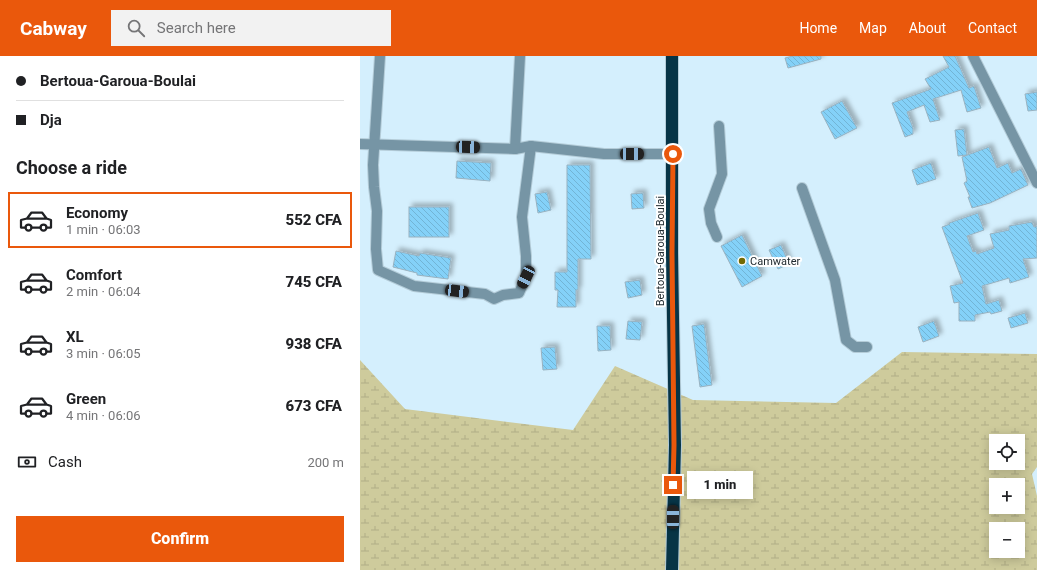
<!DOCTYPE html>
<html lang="en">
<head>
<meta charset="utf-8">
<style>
  body { margin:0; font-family:Roboto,sans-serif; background:#f2f2f2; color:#202124; height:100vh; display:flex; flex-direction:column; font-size:15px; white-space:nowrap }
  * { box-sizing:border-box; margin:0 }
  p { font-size:13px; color:#757577 }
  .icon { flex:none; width:22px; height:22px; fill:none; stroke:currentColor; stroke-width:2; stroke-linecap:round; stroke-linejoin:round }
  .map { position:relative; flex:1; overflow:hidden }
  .panel { display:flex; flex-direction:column; background:#fff; width:360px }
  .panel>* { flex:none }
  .hud { display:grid; align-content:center; height:88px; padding:0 16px; background:#fff }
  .controls { position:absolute; left:629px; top:378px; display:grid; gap:8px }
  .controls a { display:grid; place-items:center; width:36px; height:36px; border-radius:0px; background:#fff; box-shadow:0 2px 10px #0003; font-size:20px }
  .end { position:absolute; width:18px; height:18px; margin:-9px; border:5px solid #ea580c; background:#fff; box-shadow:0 0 0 2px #fff }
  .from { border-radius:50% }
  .bubble { position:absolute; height:28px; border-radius:0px; background:#fff; box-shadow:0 2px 10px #0003; font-size:13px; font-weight:800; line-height:28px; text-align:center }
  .car { position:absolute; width:12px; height:24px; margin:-12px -6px; border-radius:5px; box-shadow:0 0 3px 1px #0007; background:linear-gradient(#222 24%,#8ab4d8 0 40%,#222 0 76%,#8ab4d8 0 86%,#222 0) }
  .hud b { display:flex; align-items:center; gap:14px; height:38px; font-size:15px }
  .hud b+b { border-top:1px solid #e0e0e0 }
  .hud i { width:10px; height:10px; background:#202124 }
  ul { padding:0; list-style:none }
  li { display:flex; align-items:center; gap:12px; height:56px; margin:0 8px 6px; padding:0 8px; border:2px solid transparent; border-radius:0px }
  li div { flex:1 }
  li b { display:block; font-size:15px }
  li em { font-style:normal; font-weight:800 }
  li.current { border-color:#ea580c }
  li>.icon { width:36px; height:36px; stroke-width:1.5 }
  h2 { padding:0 16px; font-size:18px; line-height:48px }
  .pay { display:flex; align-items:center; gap:10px; height:44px; padding:0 16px; font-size:15px }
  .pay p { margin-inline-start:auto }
  .button { display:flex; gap:8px; margin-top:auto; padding:8px 16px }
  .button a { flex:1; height:46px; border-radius:0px; background:#ea580c; color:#fff; font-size:16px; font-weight:800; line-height:46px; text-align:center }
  header { display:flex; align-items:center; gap:24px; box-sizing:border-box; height:56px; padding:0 20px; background:#ea580c; color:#fff }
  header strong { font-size:19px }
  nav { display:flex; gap:22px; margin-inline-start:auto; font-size:14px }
  .search { width:280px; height:36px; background:#f2f2f2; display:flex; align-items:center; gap:10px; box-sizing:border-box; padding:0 14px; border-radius:0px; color:#757577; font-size:15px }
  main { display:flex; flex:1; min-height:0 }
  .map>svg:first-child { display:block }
</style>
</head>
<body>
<header>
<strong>Cabway</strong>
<div class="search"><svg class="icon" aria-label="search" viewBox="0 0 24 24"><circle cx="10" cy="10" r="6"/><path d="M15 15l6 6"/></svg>Search here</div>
<nav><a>Home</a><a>Map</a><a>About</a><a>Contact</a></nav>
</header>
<main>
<section class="panel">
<div class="hud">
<b><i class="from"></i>Bertoua-Garoua-Boulai</b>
<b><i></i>Dja</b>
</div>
<h2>Choose a ride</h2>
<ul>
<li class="current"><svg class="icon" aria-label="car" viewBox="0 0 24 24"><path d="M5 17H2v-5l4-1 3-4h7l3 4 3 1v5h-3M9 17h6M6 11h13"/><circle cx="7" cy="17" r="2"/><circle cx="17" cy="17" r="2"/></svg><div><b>Economy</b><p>1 min · 06:03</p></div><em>552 CFA</em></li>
<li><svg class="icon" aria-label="car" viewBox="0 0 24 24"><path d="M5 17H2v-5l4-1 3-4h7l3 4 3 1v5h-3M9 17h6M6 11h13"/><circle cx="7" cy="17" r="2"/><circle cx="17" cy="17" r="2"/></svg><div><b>Comfort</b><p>2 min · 06:04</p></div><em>745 CFA</em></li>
<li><svg class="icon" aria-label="car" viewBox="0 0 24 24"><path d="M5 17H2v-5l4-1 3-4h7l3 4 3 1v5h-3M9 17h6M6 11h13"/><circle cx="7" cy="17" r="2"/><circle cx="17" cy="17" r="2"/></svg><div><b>XL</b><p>3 min · 06:05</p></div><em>938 CFA</em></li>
<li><svg class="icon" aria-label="car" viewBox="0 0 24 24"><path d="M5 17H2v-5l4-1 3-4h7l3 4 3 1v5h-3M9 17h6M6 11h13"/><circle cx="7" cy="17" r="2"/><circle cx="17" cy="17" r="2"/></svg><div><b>Green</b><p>4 min · 06:06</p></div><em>673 CFA</em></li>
</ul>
<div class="pay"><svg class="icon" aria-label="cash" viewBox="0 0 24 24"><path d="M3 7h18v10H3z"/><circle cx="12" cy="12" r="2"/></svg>Cash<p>200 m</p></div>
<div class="button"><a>Confirm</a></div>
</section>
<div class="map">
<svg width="677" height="514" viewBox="0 0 677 514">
  <defs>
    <pattern id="wetland-marsh" width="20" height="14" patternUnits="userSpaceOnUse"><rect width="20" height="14" fill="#cecb9c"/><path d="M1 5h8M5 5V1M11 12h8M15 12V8" fill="none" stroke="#b1ae87"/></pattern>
    <pattern id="building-back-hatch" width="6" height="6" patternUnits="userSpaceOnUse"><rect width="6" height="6" fill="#84d1f8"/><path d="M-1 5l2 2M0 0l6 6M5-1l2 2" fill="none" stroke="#72b4d5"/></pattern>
    <filter id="shadow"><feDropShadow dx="3.5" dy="-3.5" stdDeviation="2" flood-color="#0004"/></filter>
  </defs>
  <rect width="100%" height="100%" fill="#d4effd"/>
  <!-- wetland -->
  <path fill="url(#wetland-marsh)" fill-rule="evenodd" d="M 542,296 L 677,298 L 677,411 L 672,418 L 677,440 L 677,514 L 0,514 L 0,304 L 45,353 L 213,374 L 255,310 L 333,344 L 476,347 ZM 636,385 L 658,385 L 658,407 L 636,407 ZM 636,429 L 658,429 L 658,451 L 636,451 ZM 636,473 L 658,473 L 658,495 L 636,495 Z"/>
  <!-- building -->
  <g fill="url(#building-back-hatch)" stroke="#99b2c0" filter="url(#shadow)">
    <polygon points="433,0 461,0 461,3 428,12 425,2"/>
    <polygon points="583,0 595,0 609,32 614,30 621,52 607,56 601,34 573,43 580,64 570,66 564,49 547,56 553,72 553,78 545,81 532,47 571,33 565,23 589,11"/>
    <polygon points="677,36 677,54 668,55 665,38"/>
    <polygon points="482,45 497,72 475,83 461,56"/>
    <polygon points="604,73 607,99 598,100 595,74"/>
    <polygon points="629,91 637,112 648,107 652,117 661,113 668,129 630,147 612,152 608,141 610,141 604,127 607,125 602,101"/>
    <polygon points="97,105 131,107 130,125 96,122"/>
    <polygon points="571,107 576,123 557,129 552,114"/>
    <polygon points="207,109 230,109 231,203 218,203 218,234 216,234 216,251 197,251 198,234 195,234 195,216 207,216"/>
    <polygon points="187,136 191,154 178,157 175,138"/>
    <polygon points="283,137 284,152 272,153 271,138"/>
    <rect x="49" y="151" width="40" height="30"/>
    <polygon points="618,157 624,174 607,180 613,196 616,195 617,198 634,192 630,178 649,174 649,170 672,166 674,171 677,170 677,202 663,203 669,221 650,227 649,222 622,230 626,248 639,244 642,255 631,258 630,256 615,259 615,265 599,265 599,246 594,247 590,230 603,227 582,171 590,168 589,167"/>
    <polygon points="382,179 402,220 382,231 361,190"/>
    <polygon points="421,189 429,208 418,213 409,194"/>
    <polygon points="36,195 59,200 60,197 91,202 88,223 57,219 57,217 33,211"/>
    <polygon points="280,224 282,239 268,242 265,226"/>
    <polygon points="665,257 668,267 651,272 648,262"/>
    <polygon points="268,265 282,266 280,284 266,283"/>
    <polygon points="574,265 579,280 563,286 558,271"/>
    <polygon points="344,268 352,329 340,331 332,270"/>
    <polygon points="237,270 250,270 251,294 238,295"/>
    <polygon points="195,291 197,313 183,314 181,292"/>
  </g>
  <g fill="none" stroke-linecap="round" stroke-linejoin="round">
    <!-- street casing -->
    <g stroke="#b4ccd8" stroke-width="12">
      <g id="street">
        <polyline points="20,0 13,109 14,131 17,155 16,193 18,214 54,230 125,238 134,243 143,239 159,237 166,221 166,200 162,161 171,90"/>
        <polyline points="160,0 155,93 171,90 244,98 313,98"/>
        <polyline points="613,0 677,127"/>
        <polyline points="0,88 155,93"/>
        <polyline points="442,132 475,224 486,284 495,291 507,291"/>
        <polyline points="357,181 351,167 349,153 362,118 359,70"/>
      </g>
    </g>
    <!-- highway casing -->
    <g stroke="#b4ccd8" stroke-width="14">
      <polyline id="highway" points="312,0 312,197 315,389 312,514"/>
    </g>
    <!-- street -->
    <use href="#street" stroke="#7695a5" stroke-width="10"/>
    <!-- highway -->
    <use href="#highway" stroke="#073446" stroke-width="12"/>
  </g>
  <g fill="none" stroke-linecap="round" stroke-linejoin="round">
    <!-- route -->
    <polyline stroke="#ea580c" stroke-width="5" points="313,429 314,389 312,197 313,98"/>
  </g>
  <!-- markers -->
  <circle fill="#726a04" stroke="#fff" stroke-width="1.5" cx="382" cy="205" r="4"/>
  <g text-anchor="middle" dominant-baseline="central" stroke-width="4" stroke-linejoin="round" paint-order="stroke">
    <!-- street labels -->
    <g font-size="11" fill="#212b30" stroke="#fff">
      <text transform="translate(300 195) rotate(-90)">Bertoua-Garoua-Boulai</text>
    </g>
    <!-- poi labels -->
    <g font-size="11" fill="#212b30" stroke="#fff" text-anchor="start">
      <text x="390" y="205">Camwater</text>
    </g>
  </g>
</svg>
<div class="controls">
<a><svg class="icon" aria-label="locate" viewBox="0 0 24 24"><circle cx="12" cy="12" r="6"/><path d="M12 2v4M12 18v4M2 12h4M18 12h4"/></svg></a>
<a>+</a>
<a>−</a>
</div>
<i class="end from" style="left:313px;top:98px"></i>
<i class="end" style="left:313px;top:429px"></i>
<div class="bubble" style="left:327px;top:415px;width:66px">1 min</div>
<i class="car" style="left:108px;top:91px;rotate:92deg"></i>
<i class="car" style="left:272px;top:98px;rotate:90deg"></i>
<i class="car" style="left:166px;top:221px;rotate:206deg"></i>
<i class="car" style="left:97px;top:235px;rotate:97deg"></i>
<i class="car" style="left:313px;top:461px;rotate:0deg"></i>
</div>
</main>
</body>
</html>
